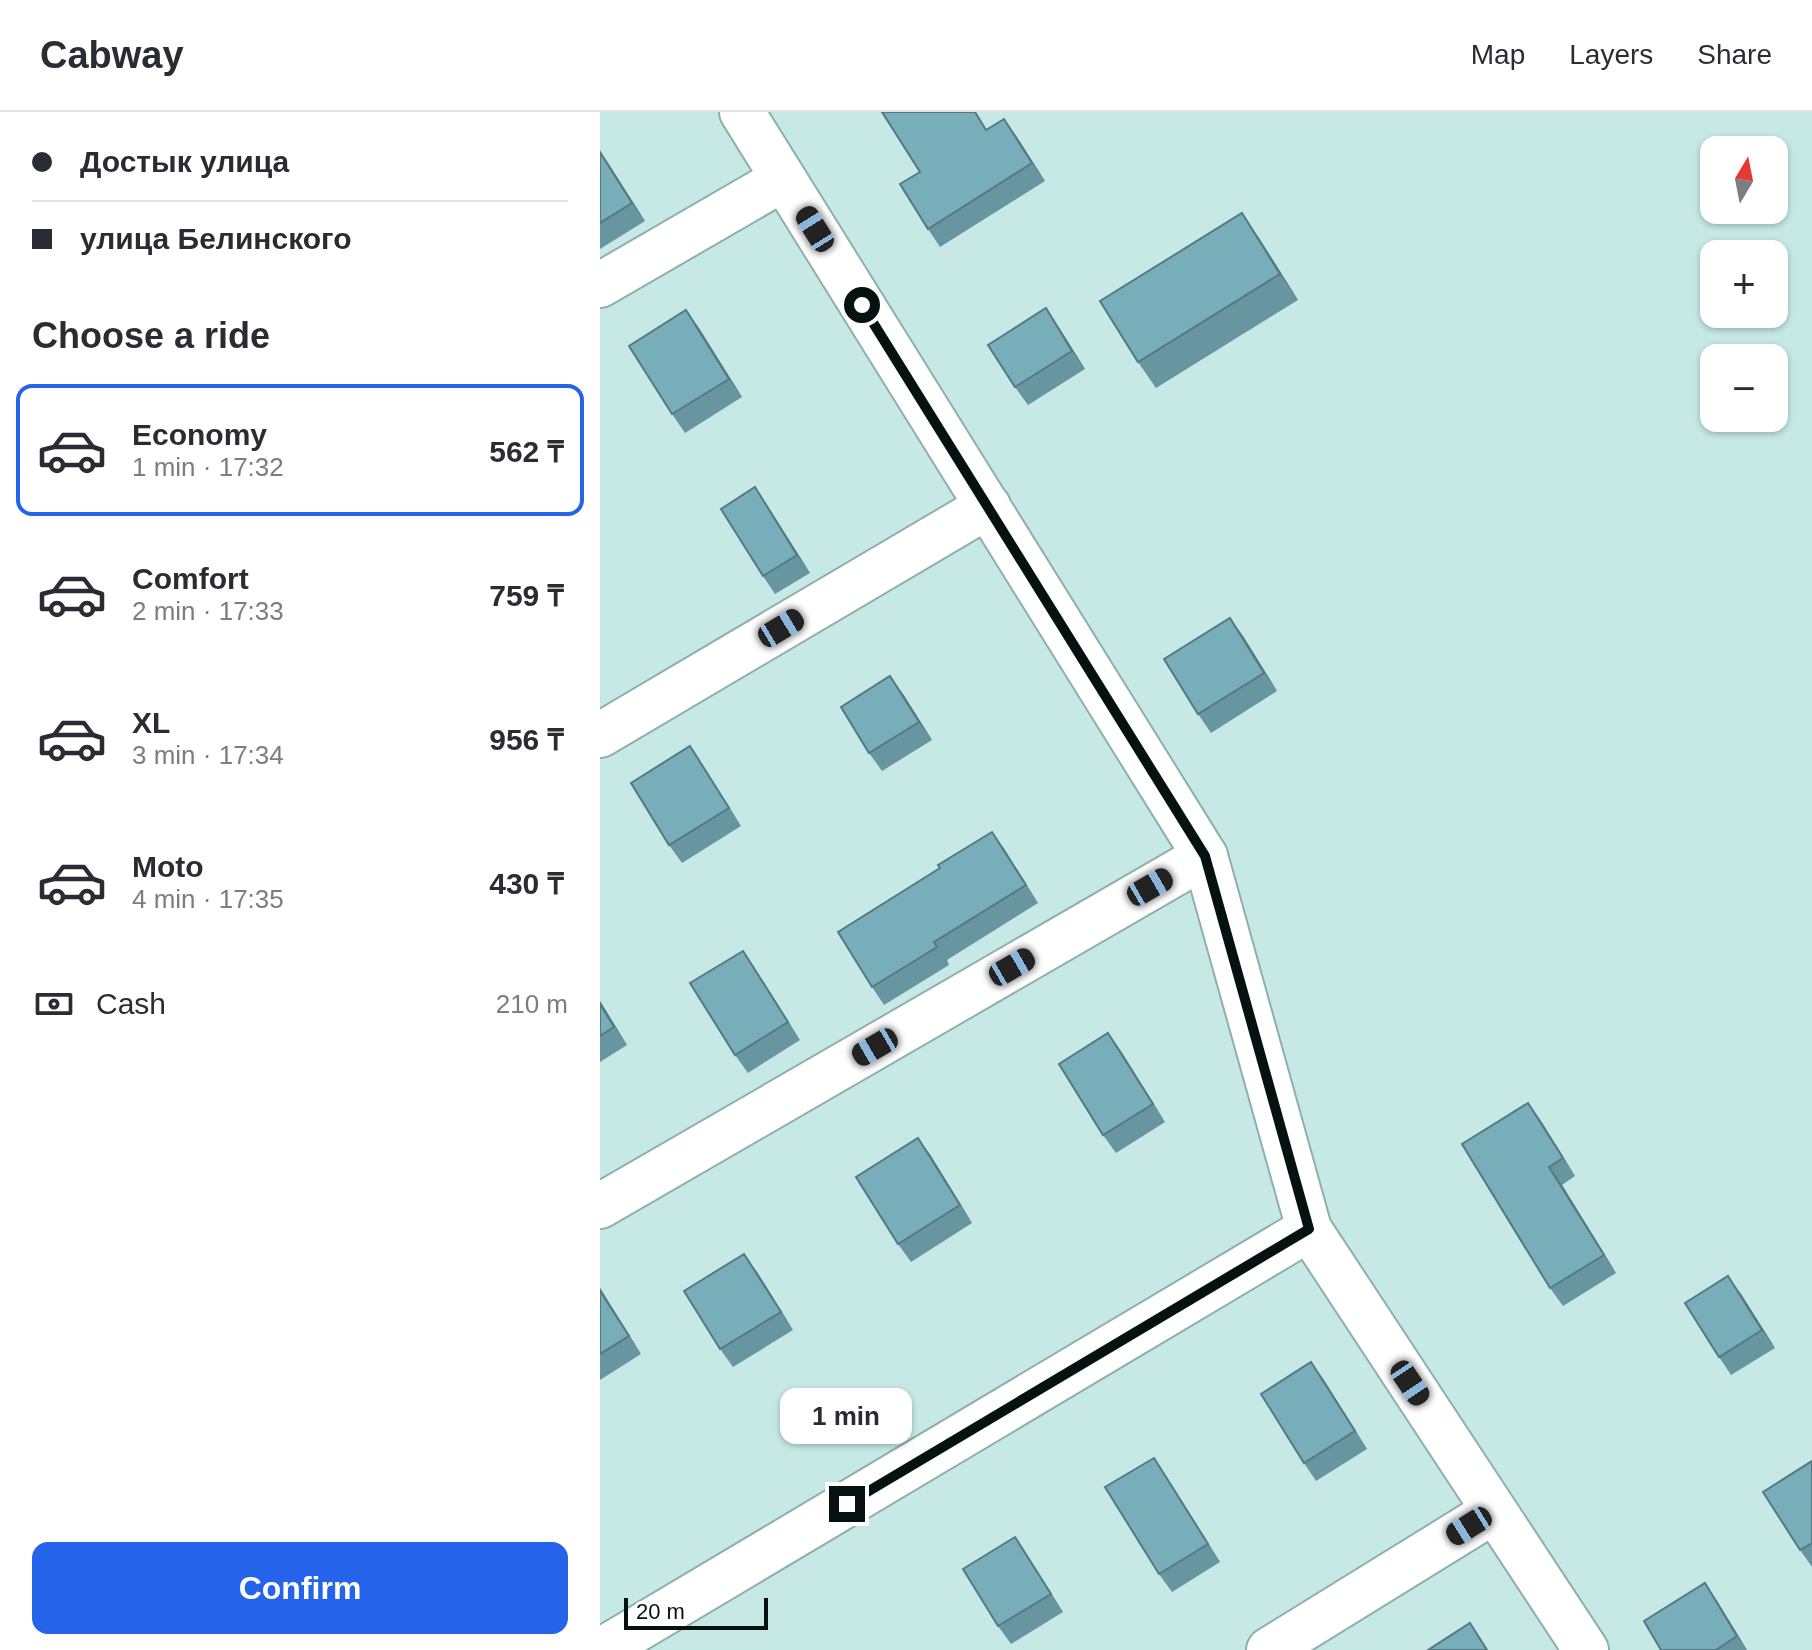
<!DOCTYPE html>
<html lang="en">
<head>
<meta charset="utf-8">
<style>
  body { margin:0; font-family:Arial,sans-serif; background:#f7f7f7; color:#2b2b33; height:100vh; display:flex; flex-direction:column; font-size:30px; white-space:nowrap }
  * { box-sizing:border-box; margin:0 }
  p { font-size:26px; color:#7c7c81 }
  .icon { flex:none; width:44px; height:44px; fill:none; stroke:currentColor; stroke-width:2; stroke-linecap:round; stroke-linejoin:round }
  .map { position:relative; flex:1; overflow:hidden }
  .drawer { display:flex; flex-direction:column; background:#fff; width:600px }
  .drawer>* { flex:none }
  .guide { display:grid; align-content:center; height:176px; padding:0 32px; background:#fff }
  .needle { width:52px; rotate:10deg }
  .controls { position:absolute; left:1100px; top:24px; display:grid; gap:16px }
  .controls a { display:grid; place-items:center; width:88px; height:88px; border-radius:16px; background:#fff; box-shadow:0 2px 6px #0004; font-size:40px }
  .scale { position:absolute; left:24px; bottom:20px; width:144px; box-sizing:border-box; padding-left:8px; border:4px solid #061211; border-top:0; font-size:22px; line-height:28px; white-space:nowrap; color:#061211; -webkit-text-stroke:6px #fff; paint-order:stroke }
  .end { position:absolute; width:36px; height:36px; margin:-18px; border:10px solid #061211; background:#fff; box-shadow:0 0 0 4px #fff }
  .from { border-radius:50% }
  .bubble { position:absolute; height:56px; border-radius:16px; background:#fff; box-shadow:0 2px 6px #0004; font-size:26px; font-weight:700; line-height:56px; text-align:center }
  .car { position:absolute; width:24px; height:48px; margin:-24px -12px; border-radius:10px; box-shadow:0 0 6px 2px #0007; background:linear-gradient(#222 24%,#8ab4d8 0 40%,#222 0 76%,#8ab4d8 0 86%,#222 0) }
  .guide b { display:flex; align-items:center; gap:28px; height:76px; font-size:30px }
  .guide b+b { border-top:2px solid #e1e1e2 }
  .guide i { width:20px; height:20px; background:#2b2b33 }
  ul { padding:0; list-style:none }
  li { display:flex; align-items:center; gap:24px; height:132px; margin:0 16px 12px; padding:0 16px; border:4px solid transparent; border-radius:16px }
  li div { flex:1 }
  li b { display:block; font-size:30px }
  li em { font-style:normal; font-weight:700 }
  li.selected { border-color:#2563eb }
  li>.icon { width:72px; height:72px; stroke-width:1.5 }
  h2 { padding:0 32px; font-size:36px; line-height:96px }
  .pay { display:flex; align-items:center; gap:20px; height:88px; padding:0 32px; font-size:30px }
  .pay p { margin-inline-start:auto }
  .action { display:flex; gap:16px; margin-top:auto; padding:16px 32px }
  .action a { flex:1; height:92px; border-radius:16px; background:#2563eb; color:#fff; font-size:32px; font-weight:700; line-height:92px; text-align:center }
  header { display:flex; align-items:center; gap:48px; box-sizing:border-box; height:112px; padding:0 40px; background:#fff; border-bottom:2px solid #e1e1e2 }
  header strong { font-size:38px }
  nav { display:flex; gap:44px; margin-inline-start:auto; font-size:28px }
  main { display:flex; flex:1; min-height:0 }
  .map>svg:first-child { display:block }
</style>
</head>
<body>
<header>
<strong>Cabway</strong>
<nav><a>Map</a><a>Layers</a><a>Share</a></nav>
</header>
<main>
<section class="drawer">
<div class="guide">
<b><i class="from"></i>Достык улица</b>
<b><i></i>улица Белинского</b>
</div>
<h2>Choose a ride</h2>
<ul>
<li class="selected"><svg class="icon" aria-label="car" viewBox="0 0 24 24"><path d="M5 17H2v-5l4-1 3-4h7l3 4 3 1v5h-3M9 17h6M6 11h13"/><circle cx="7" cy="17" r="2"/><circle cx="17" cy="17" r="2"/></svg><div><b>Economy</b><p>1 min · 17:32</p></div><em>562 ₸</em></li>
<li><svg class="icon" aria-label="car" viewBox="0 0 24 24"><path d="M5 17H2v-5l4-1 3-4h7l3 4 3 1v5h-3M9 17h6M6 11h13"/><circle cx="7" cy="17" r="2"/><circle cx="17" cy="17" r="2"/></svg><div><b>Comfort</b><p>2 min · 17:33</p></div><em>759 ₸</em></li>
<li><svg class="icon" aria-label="car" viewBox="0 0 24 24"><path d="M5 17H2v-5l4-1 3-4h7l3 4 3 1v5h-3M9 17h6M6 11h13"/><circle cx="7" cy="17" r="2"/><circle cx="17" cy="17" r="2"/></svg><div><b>XL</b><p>3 min · 17:34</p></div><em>956 ₸</em></li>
<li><svg class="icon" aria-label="car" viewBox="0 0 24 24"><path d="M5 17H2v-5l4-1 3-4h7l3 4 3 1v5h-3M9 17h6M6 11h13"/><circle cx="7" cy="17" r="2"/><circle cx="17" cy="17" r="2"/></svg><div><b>Moto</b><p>4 min · 17:35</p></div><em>430 ₸</em></li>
</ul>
<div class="pay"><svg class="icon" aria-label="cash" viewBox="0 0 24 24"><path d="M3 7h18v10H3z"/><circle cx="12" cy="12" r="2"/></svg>Cash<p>210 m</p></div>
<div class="action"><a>Confirm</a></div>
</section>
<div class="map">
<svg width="1212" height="1538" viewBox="0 0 1212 1538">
  <rect width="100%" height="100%" fill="#c6e9e5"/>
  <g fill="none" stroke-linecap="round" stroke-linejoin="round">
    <!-- minor casing -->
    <g stroke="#8eb0ac" stroke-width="48">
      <g id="minor">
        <polyline points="142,0 605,744 709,1117 986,1538"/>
        <polyline points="0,173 183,67"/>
        <polyline points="0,623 388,394"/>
        <polyline points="0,1094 605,744"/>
        <polyline points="2,1538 709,1117"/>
        <polyline points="669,1538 894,1399"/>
      </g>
    </g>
    <!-- minor -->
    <use href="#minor" stroke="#fff" stroke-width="44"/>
  </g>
  <!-- wall -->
  <g fill="#6796a0">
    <polygon points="404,7 445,69 340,135 328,117 320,60"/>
    <polygon points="0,40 45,109 0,137"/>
    <polygon points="659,126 698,188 556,276 538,250"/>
    <polygon points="86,198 142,285 85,321 72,302"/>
    <polygon points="458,214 485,257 428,293 415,275"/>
    <polygon points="155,375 210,461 175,482 163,464"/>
    <polygon points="643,524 677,579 611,621 598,602"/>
    <polygon points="303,582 332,628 282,659 269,641"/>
    <polygon points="90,634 141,714 82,751 69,733"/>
    <polygon points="392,720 438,791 347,848 349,853 284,893 272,875 340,756"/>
    <polygon points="155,857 200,928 148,961 135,943"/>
    <polygon points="0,889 27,933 0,950"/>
    <polygon points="508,921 565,1010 516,1041 503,1023"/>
    <polygon points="941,1009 975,1064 962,1073 1016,1161 963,1194 950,1176"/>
    <polygon points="318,1026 331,1044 372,1111 311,1150 298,1132"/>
    <polygon points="157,1160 193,1218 133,1255 120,1237"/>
    <polygon points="0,1176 41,1242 0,1268"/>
    <polygon points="1141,1182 1175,1236 1131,1263 1119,1245"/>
    <polygon points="711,1250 767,1337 716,1369 704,1351"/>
    <polygon points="1212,1349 1212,1455 1200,1438"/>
    <polygon points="566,1364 620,1450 572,1480 559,1462"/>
    <polygon points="415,1425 463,1500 411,1532 398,1514"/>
    <polygon points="1117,1489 1147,1538 1061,1538"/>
  </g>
  <!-- shaded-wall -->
  <g fill="#547a82">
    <polygon points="404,7 417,25 445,69 432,51"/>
    <polygon points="0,40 10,54 45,109 32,91"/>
    <polygon points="642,101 659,126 698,188 680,162"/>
    <polygon points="446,196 458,214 485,257 472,239"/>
    <polygon points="86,198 99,216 142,285 129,267"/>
    <polygon points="155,375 167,393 210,461 197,443"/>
    <polygon points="630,506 643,524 677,579 664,561"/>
    <polygon points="290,564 303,582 332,628 319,610"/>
    <polygon points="90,634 102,652 141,714 129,696"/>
    <polygon points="392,720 405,738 438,791 426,773"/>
    <polygon points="143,839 155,857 200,928 188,910"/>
    <polygon points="0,889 27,933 0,892"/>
    <polygon points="508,921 521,939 565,1010 553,992"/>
    <polygon points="928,991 941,1009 975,1064 963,1046"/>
    <polygon points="318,1026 331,1044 372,1111 360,1093"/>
    <polygon points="949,1055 962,1073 1016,1161 1004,1143"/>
    <polygon points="144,1142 157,1160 193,1218 181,1200"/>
    <polygon points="1128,1164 1141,1182 1175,1236 1162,1218"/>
    <polygon points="0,1176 41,1242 0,1179"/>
    <polygon points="711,1250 724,1268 767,1337 755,1319"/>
    <polygon points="554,1346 566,1364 620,1450 608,1432"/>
    <polygon points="415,1425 427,1443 463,1500 451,1482"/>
    <polygon points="1105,1471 1117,1489 1147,1538 1137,1524"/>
  </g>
  <!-- building -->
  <g fill="#78aeba" stroke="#547a82" stroke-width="2">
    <polygon points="282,0 375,0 386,18 404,7 432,51 328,117 300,72 320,60"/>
    <polygon points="0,40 32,91 0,111"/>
    <polygon points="642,101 680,162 538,250 500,189"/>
    <polygon points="446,196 472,239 415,275 388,233"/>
    <polygon points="86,198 129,267 72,302 29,234"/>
    <polygon points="155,375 197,443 163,464 121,397"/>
    <polygon points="630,506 664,561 598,602 564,547"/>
    <polygon points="290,564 319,610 269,641 241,595"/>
    <polygon points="90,634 129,696 69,733 31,671"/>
    <polygon points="392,720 426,773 334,830 337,835 272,875 238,820 340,756 338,753"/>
    <polygon points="143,839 188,910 135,943 90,871"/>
    <polygon points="0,892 14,915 0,924"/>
    <polygon points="508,921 553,992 503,1023 459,952"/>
    <polygon points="928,991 963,1046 949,1055 1004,1143 950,1176 862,1032"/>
    <polygon points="318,1026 360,1093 298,1132 256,1065"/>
    <polygon points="144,1142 181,1200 120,1237 84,1179"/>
    <polygon points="1128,1164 1162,1218 1119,1245 1085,1191"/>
    <polygon points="0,1179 29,1224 0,1242"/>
    <polygon points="711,1250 755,1319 704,1351 661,1282"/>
    <polygon points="554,1346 608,1432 559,1462 505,1375"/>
    <polygon points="1212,1349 1212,1431 1200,1438 1163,1380"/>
    <polygon points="415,1425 451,1482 398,1514 363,1457"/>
    <polygon points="1105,1471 1137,1524 1116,1538 1061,1538 1044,1509"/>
    <polygon points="870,1511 887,1538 828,1538"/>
  </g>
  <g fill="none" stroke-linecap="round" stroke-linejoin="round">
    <!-- route -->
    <polyline stroke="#061211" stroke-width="10" points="247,1392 709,1117 605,744 262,193"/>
  </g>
</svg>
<div class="controls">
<a><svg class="needle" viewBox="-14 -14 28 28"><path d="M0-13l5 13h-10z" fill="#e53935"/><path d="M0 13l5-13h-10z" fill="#7c7c81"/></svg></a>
<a>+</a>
<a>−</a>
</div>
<div class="scale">20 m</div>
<i class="end from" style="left:262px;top:193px"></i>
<i class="end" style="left:247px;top:1392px"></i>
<div class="bubble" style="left:180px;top:1276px;width:132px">1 min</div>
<i class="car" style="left:215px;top:117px;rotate:328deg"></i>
<i class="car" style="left:181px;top:516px;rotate:59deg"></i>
<i class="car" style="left:550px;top:775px;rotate:60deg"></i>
<i class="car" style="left:412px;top:855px;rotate:60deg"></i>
<i class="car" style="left:275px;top:935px;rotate:240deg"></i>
<i class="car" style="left:810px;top:1271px;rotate:146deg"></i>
<i class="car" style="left:869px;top:1414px;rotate:238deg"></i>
</div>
</main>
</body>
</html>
